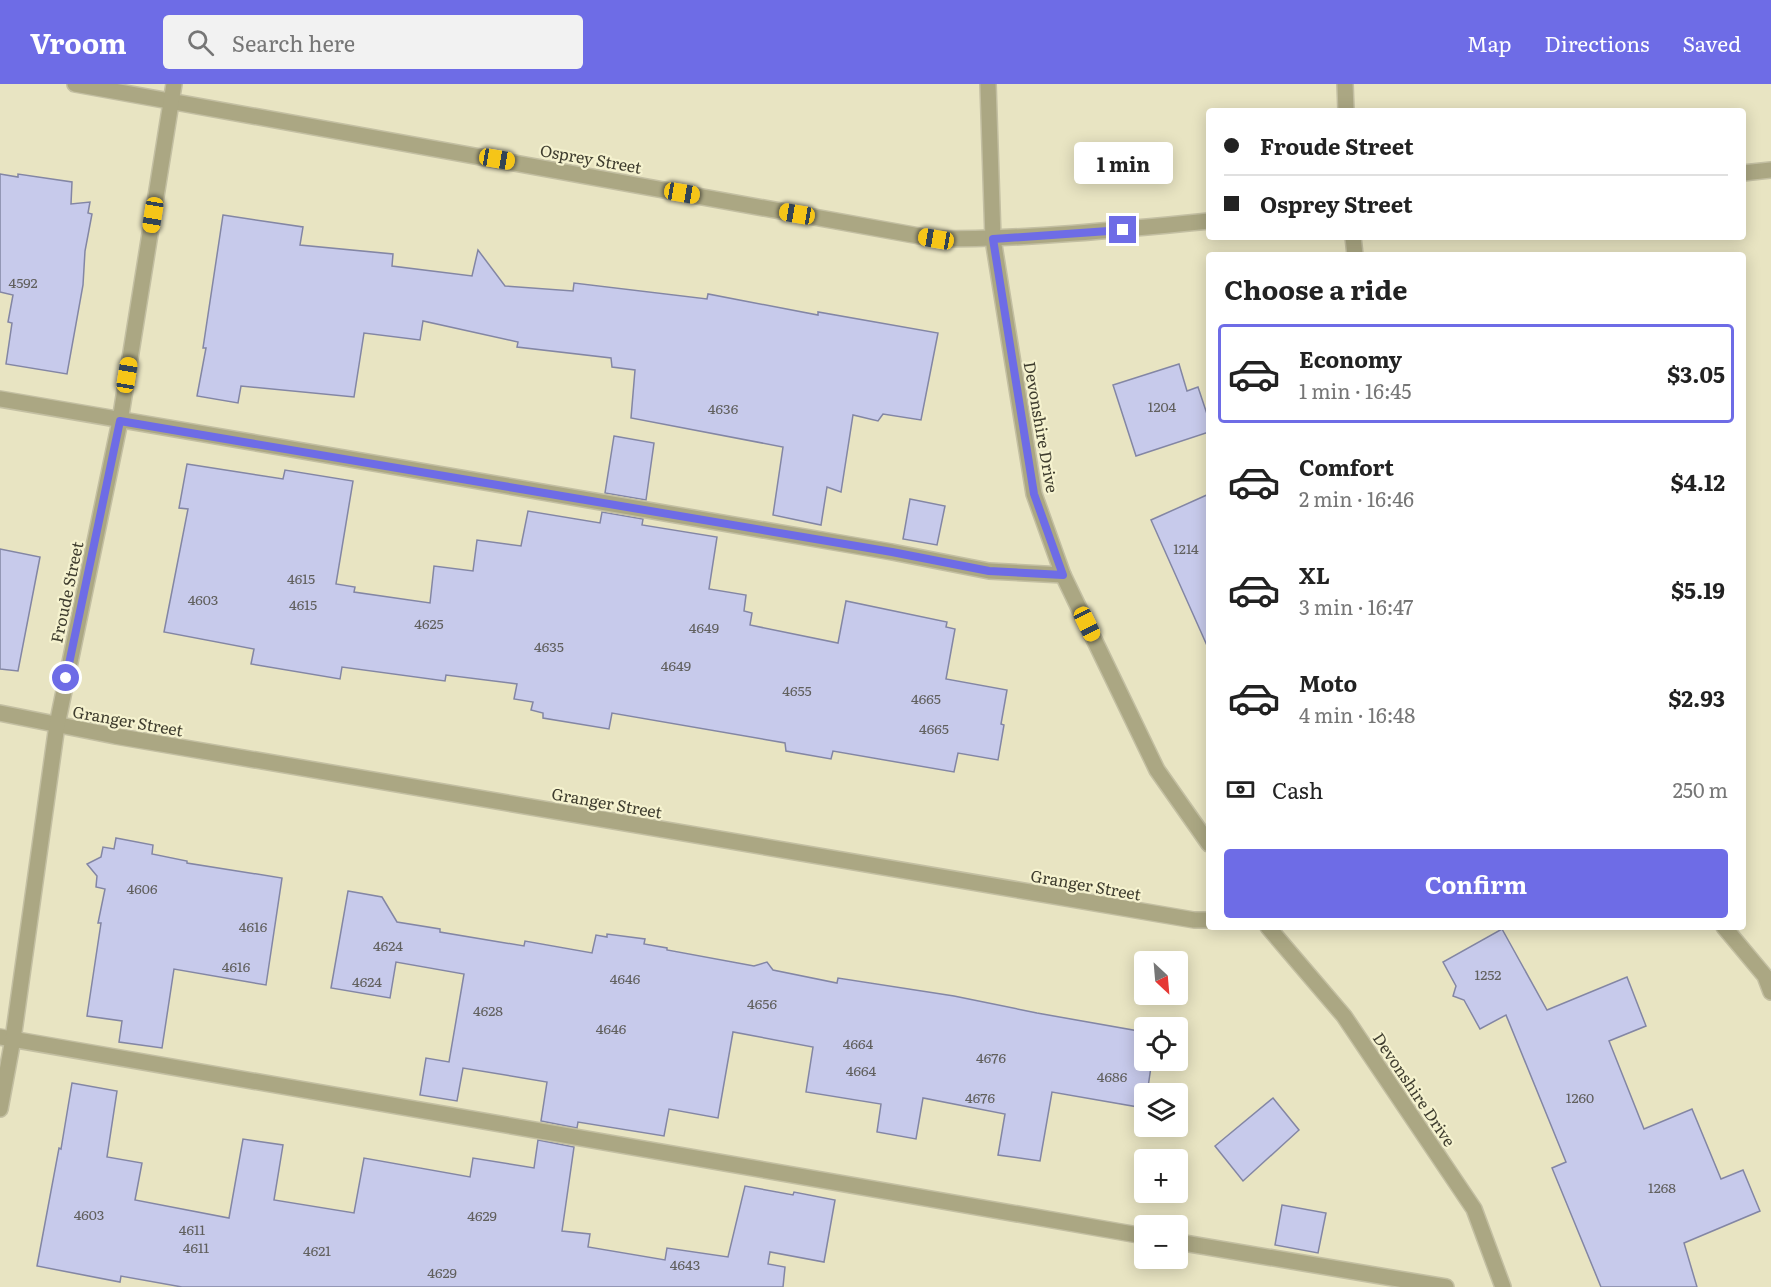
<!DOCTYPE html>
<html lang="en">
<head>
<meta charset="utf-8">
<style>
  body { margin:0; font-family:Literata,serif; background:#f2f2f2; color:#222; height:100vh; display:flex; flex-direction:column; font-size:22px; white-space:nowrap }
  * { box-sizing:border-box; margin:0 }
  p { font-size:20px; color:#767676 }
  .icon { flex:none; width:33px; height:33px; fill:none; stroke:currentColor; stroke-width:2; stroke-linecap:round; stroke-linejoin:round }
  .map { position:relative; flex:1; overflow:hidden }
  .side { position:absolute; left:1206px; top:168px; width:540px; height:678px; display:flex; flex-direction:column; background:#fff; border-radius:6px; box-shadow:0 3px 15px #0003 }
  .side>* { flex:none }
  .guide { position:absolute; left:1206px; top:24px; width:540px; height:132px; border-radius:6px; box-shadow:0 3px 15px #0003; display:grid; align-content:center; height:132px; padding:0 18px; background:#fff }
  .needle { width:39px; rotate:154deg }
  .buttons { position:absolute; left:1134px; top:867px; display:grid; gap:12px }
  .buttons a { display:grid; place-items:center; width:54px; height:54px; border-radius:6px; background:#fff; box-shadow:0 3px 15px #0003; font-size:30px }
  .end { position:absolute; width:27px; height:27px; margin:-14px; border:8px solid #6e6ce6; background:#fff; box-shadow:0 0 0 3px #fff }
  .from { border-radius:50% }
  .bubble { position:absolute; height:42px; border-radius:6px; background:#fff; box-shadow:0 3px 15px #0003; font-size:20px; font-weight:700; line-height:42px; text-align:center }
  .car { position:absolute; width:18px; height:36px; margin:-18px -9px; border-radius:8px; box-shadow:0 0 4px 2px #0007; background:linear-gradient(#f5c518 24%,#345 0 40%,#f5c518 0 76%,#345 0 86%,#f5c518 0) }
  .guide b { display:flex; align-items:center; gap:21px; height:57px; font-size:22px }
  .guide b+b { border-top:2px solid #e0e0e0 }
  .guide i { width:15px; height:15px; background:#222 }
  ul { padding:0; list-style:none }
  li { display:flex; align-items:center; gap:18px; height:99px; margin:0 12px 9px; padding:0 6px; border:3px solid transparent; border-radius:6px }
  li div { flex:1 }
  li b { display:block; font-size:22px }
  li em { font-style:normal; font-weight:700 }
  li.current { border-color:#6e6ce6 }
  li>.icon { width:54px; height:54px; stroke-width:1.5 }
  h2 { padding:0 18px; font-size:27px; line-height:72px }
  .pay { display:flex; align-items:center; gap:15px; height:66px; padding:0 18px; font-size:22px }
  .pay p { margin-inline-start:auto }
  .action { display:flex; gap:12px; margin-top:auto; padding:12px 18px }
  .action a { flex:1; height:69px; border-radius:6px; background:#6e6ce6; color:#fff; font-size:24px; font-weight:700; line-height:69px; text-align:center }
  header { display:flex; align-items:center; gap:36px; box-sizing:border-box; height:84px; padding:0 30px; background:#6e6ce6; color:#fff }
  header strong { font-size:28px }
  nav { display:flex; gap:33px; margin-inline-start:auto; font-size:21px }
  .search { width:420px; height:54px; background:#f2f2f2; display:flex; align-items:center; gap:15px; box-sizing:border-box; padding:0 21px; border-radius:6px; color:#767676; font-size:22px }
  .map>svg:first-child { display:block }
</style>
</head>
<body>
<header>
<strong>Vroom</strong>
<div class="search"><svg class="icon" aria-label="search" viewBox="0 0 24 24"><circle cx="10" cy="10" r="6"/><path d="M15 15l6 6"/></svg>Search here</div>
<nav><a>Map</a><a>Directions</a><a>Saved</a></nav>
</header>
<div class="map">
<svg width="1771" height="1203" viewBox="0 0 1771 1203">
  <rect width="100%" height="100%" fill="#e8e4c2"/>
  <!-- building -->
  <g fill="#c7caeb" stroke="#8386a4" stroke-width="1.5">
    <polygon points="0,90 18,93 18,90 72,98 71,120 90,118 88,129 92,130 85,167 83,201 67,290 6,280 12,239 8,238 13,211 0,208"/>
    <polygon points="223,131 303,143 300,161 393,170 392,182 472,192 478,166 505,202 573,207 574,199 707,215 708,210 818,231 818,228 938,249 921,336 883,330 878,337 853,331 841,408 827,403 821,441 773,431 783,363 631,334 635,286 612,283 611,274 517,263 518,258 423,237 420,256 364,249 354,313 241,302 238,319 197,312 206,264 203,264"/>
    <polygon points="1179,280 1187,307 1198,303 1209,336 1209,348 1136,372 1113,301"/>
    <polygon points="614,352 654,359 646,416 605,409"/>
    <polygon points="187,380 283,395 285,386 353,397 336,500 355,503 354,508 430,519 434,482 473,487 477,456 521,462 528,427 600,439 602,428 643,435 642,441 717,453 709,505 746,511 744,527 752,529 750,541 838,559 846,517 947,538 946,543 955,545 946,595 1007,606 1001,640 1004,641 998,676 958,669 954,688 833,667 831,675 786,667 785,659 612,629 609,645 543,634 543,629 531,626 533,618 514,615 517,600 446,591 445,597 342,583 340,595 251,580 254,565 164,548 188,425 179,424"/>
    <polygon points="1209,410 1209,566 1151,436"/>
    <polygon points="910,415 945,422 937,461 903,455"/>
    <polygon points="0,465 40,473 18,587 0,585"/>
    <polygon points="116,754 153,761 152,770 187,777 187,779 282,794 266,901 174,885 162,964 119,958 122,937 87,932 101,839 98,839 105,805 96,803 97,792 87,780 101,773 103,763 114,765"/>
    <polygon points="348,807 382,813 397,838 440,845 440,848 524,862 525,857 592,869 596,851 607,853 607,850 645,855 644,860 667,864 667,866 754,882 767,878 773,886 837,899 838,894 954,912 1037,929 1144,948 1144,976 1152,976 1147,1010 1144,1010 1144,1024 1052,1008 1040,1077 998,1071 1005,1030 923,1014 916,1055 877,1048 881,1020 806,1008 813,963 733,948 718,1034 669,1025 664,1052 578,1038 577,1044 541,1037 547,998 463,984 457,1017 420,1011 426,974 449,978 464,890 396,878 390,914 331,904"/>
    <polygon points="1502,845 1547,926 1627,893 1646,942 1609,957 1644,1045 1692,1025 1721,1095 1743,1086 1760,1127 1684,1159 1697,1203 1601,1203 1552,1084 1566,1078 1506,931 1480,945 1464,916 1453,912 1456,902 1443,878"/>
    <polygon points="72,999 117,1007 107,1073 142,1079 135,1116 229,1134 243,1055 283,1061 274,1116 354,1129 364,1074 470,1093 473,1074 534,1084 538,1056 574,1063 562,1147 590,1150 588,1163 665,1176 667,1164 728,1173 745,1102 793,1111 794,1108 835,1116 824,1178 770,1168 768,1180 785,1183 783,1203 182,1203 121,1192 120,1198 37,1182 59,1064 61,1065"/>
    <polygon points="1273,1014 1299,1046 1243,1097 1215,1062"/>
    <polygon points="1282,1121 1326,1129 1318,1169 1275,1161"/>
  </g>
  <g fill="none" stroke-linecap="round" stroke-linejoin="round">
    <!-- service casing -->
    <g stroke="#c3bfa2" stroke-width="18">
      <g id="service">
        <polyline points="1345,0 1346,27"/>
        <polyline points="1353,153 1355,171"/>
        <polyline points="0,315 892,468 989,487 1063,491"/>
        <polyline points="1724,843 1765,892 1771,908"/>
        <polyline points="0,953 1144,1152"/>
        <polyline points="1178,1158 1446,1203"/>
      </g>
    </g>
    <!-- minor casing -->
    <g stroke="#c3bfa2" stroke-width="18">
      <g id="minor">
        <path d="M 75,0 L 936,155 C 1027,155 1118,146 1209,137"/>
        <polyline points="988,0 993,155 1034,410 1063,491 1157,686 1209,760"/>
        <polyline points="1743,89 1771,86"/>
        <polyline points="0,629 115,652 1194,836 1209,836"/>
        <polyline points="1268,843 1344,932 1474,1125 1503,1203"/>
        <polyline points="0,1025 13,955 57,641 120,337 174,0"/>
      </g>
    </g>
    <!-- service -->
    <use href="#service" stroke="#aba783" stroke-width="15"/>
    <!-- minor -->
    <use href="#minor" stroke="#aba783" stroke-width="15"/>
  </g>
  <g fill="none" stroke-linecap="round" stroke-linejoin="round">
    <!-- route -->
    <polyline stroke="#6e6ce6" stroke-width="8" points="66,594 120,337 892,468 989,487 1063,491 1034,410 993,155 1123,146"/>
  </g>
  <g text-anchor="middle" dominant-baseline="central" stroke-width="4.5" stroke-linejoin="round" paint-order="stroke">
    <!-- number labels -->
    <g font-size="14" fill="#61605e">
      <text x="23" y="198">4592</text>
      <text x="1162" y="322">1204</text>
      <text x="723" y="324">4636</text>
      <text x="1186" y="464">1214</text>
      <text x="301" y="494">4615</text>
      <text x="203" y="515">4603</text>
      <text x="303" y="520">4615</text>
      <text x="429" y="539">4625</text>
      <text x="704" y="543">4649</text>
      <text x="549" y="562">4635</text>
      <text x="676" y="581">4649</text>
      <text x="797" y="606">4655</text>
      <text x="926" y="614">4665</text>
      <text x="934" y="644">4665</text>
      <text x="142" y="804">4606</text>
      <text x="253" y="842">4616</text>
      <text x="388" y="861">4624</text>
      <text x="236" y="882">4616</text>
      <text x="1488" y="890">1252</text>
      <text x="625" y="894">4646</text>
      <text x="367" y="897">4624</text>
      <text x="762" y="919">4656</text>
      <text x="488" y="926">4628</text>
      <text x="611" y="944">4646</text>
      <text x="858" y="959">4664</text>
      <text x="991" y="973">4676</text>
      <text x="861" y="986">4664</text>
      <text x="1112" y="992">4686</text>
      <text x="980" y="1013">4676</text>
      <text x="1580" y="1013">1260</text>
      <text x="1662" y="1103">1268</text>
      <text x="89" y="1130">4603</text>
      <text x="482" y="1131">4629</text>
      <text x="192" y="1145">4611</text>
      <text x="196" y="1163">4611</text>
      <text x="317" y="1166">4621</text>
      <text x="685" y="1180">4643</text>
      <text x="442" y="1188">4629</text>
    </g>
    <!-- street labels -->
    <g font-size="16" fill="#3f3d2f" stroke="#f5f2cf">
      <text transform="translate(591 74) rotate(10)">Osprey Street</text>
      <text transform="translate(1042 343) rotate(80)">Devonshire Drive</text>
      <text transform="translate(66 508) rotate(-78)">Froude Street</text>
      <text transform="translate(128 636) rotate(10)">Granger Street</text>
      <text transform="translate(607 718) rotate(10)">Granger Street</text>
      <text transform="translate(1086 800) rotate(10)">Granger Street</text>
      <text transform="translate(1415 1005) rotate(56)">Devonshire Drive</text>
    </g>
  </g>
</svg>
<div class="buttons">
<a><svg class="needle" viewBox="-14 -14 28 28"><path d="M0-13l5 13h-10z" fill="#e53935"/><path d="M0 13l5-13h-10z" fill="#767676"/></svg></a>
<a><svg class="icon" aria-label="locate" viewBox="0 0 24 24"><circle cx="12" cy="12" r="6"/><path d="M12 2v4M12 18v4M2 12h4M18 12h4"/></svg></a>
<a><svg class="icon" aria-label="layers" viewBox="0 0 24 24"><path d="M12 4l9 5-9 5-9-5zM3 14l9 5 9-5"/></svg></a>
<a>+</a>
<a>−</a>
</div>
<i class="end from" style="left:66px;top:594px"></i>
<i class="end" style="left:1123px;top:146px"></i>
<div class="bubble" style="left:1074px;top:58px;width:99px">1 min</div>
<i class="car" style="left:497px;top:75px;rotate:100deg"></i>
<i class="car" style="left:682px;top:109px;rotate:100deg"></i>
<i class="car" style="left:797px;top:130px;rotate:280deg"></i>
<i class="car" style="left:153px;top:131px;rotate:189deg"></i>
<i class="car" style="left:936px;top:155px;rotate:280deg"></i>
<i class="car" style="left:127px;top:291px;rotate:9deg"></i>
<i class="car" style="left:1087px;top:540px;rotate:154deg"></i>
<div class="guide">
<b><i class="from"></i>Froude Street</b>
<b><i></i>Osprey Street</b>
</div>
<section class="side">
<h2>Choose a ride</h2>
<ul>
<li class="current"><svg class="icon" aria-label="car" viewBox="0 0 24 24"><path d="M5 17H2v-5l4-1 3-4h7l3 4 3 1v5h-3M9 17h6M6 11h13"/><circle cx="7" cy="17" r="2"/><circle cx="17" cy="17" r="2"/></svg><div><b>Economy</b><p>1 min · 16:45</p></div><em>$3.05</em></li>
<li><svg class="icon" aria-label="car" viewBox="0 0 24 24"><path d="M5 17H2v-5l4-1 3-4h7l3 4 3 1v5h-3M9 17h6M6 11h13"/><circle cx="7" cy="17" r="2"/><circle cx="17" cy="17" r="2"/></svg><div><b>Comfort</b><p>2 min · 16:46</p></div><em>$4.12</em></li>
<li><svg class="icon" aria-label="car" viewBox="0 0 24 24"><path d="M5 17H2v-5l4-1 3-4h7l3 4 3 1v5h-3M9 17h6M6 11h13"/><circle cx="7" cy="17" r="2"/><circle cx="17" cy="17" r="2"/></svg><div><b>XL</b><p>3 min · 16:47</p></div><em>$5.19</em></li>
<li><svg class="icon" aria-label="car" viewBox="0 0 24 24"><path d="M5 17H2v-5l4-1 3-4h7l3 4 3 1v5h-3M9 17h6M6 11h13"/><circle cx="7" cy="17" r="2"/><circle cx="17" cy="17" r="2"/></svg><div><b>Moto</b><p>4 min · 16:48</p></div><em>$2.93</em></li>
</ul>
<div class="pay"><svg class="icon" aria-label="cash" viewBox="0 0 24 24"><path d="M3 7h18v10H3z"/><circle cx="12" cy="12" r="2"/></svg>Cash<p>250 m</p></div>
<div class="action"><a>Confirm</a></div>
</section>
</div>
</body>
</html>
